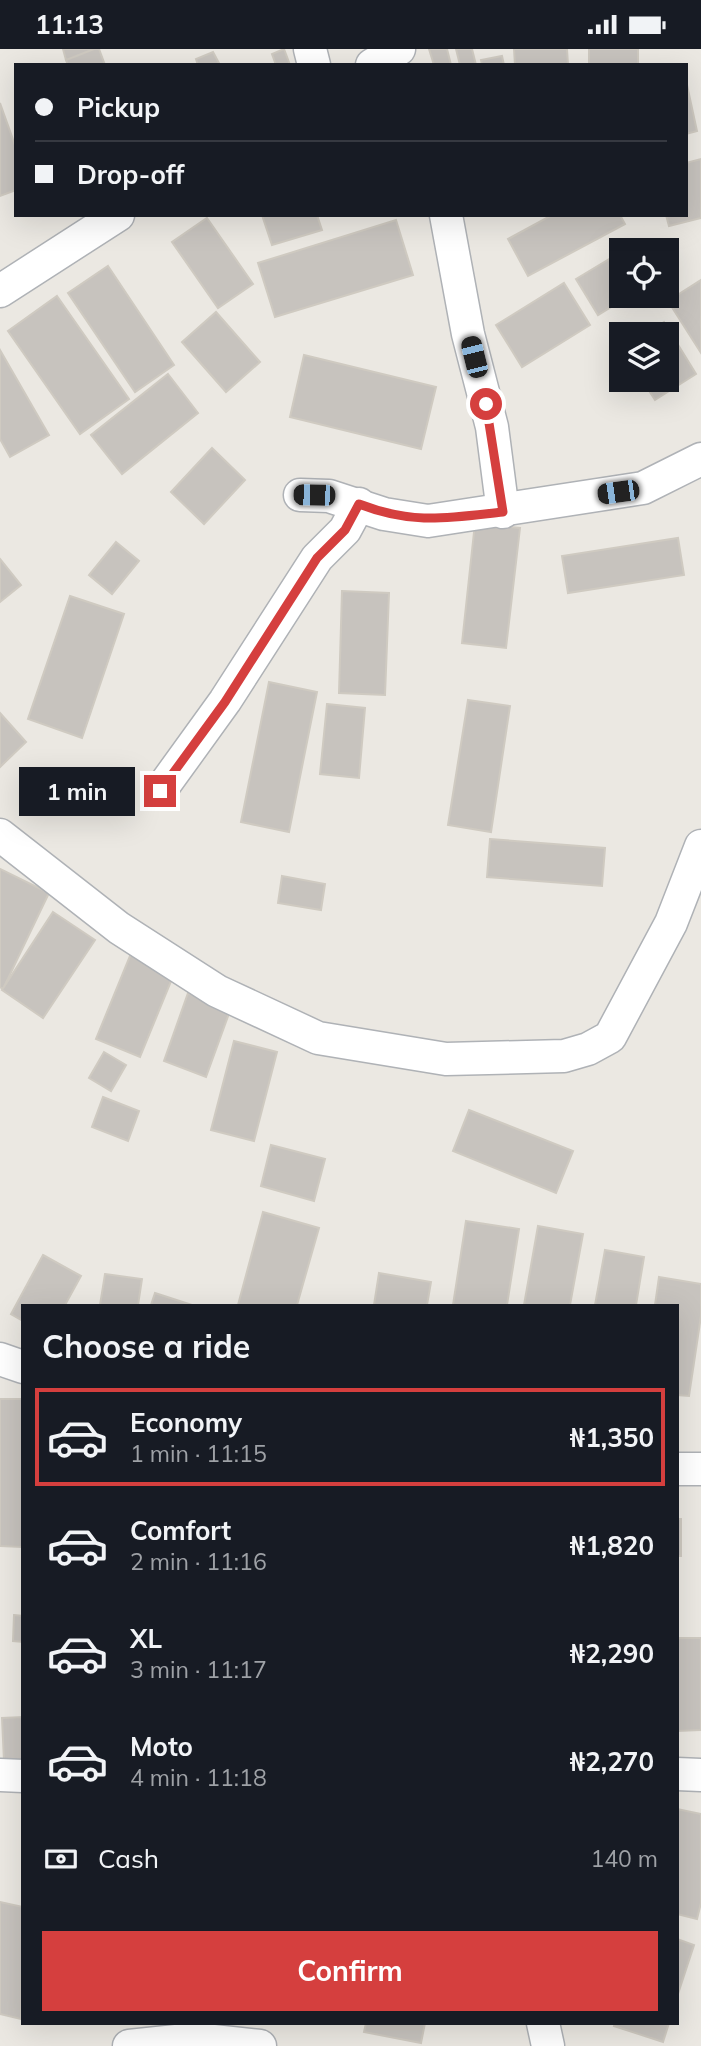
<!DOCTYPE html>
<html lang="en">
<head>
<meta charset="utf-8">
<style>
  body { margin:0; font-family:Mulish,sans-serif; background:#242831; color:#f1f3f6; height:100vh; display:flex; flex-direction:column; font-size:26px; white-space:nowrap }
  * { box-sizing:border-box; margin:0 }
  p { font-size:23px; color:#9ea1a6 }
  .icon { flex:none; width:38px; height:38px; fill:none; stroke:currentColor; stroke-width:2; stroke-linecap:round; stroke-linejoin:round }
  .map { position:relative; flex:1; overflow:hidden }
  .drawer { position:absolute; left:21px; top:1255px; width:658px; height:721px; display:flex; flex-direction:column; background:#171b24; border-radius:0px; box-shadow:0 7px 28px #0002 }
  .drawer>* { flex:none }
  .top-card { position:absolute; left:14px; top:14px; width:674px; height:154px; border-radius:0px; box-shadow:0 7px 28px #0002; display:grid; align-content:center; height:154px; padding:0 21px; background:#171b24 }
  .fabs { position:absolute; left:609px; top:189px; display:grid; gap:14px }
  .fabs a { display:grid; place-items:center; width:70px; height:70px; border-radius:0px; background:#171b24; box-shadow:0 7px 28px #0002; font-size:35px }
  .end { position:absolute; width:32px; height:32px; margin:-16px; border:9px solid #d53f3e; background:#fff; box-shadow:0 0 0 4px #fff }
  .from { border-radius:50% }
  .bubble { position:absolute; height:49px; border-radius:0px; background:#171b24; box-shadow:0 7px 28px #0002; font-size:23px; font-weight:700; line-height:49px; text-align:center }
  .car { position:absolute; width:21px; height:42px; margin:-21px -10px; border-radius:9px; box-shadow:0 0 5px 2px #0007; background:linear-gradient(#222 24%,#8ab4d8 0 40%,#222 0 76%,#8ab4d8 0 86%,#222 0) }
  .top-card b { display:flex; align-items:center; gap:24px; height:66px; font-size:26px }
  .top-card b+b { border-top:2px solid #363941 }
  .top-card i { width:18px; height:18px; background:#f1f3f6 }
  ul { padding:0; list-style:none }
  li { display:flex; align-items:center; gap:21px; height:98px; margin:0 14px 10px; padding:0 7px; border:4px solid transparent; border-radius:0px }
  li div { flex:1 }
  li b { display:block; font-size:26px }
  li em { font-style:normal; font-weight:700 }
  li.active { border-color:#d53f3e }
  li>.icon { width:63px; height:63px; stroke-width:1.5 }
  h2 { padding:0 21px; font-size:32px; line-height:84px }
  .pay { display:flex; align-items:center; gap:18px; height:77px; padding:0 21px; font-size:26px }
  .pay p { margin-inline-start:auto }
  .cta { display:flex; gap:14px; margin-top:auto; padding:14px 21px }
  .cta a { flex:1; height:80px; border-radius:0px; background:#d53f3e; color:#fff; font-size:28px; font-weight:700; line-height:80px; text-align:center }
  .status { display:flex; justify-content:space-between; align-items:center; height:49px; padding:0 35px; background:#171b24; direction:ltr }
  .status svg { height:19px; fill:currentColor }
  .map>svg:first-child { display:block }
</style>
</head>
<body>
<div class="status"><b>11:13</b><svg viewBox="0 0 49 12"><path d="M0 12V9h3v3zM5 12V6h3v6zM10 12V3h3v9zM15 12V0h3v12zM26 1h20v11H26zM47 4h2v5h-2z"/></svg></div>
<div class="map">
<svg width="701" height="1997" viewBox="0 0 701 1997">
  <rect width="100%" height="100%" fill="#ebe8e2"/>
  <!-- building -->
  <g fill="#c7c3be" stroke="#cfcac1" stroke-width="2">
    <polygon points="63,0 95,0 96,3 66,11"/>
    <polygon points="94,0 99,0 105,16 68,16 66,11"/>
    <polygon points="284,0 290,16 276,16 272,5"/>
    <polygon points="429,0 447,0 451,16 434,16"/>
    <polygon points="456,0 472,0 476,16 460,16"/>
    <polygon points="514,0 567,0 568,16 515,16"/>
    <rect x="589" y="0" width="49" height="16"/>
    <polygon points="213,3 220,16 198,16 196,10"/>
    <polygon points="502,7 504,16 482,16 481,11"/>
    <polygon points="687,36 697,82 686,85 686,36"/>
    <polygon points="0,54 16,99 16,141 0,147"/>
    <polygon points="701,110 701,169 669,177 666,166 686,166 686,114"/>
    <polygon points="262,166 317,166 322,181 272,196"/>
    <polygon points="552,166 620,166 625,175 528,227 508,190"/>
    <polygon points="207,169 253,235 218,259 172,193"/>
    <polygon points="396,171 413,226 275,268 258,214"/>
    <polygon points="621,203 621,247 629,247 598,266 576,230"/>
    <polygon points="108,217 174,316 135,343 68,244"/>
    <polygon points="701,231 701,304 668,252"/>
    <polygon points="564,234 590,276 522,318 496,276"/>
    <polygon points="57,247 129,350 80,385 8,282"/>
    <polygon points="216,263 260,313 226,343 182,293"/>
    <polygon points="664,273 696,325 655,351 642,331 667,331 667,285 644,285"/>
    <polygon points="0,301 49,386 10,408 0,390"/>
    <polygon points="304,306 436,338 421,400 290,368"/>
    <polygon points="168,325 198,364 122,425 91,386"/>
    <polygon points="212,399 245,431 204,475 171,443"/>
    <polygon points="475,474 520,479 506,599 462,594"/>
    <polygon points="678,489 684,526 568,544 562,507"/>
    <polygon points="116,493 139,512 112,545 89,526"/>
    <polygon points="0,510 21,536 0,553"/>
    <polygon points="342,542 389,544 385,646 339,644"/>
    <polygon points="70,547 124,565 82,689 28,670"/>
    <polygon points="269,633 317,643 289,783 241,773"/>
    <polygon points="468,651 510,657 491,783 448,776"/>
    <polygon points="327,655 365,659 359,729 320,725"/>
    <polygon points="0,664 26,693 0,718"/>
    <polygon points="490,790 605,799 602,837 487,828"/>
    <polygon points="0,820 49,844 3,940 0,938"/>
    <polygon points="282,827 325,835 321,861 278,854"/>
    <polygon points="53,863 95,891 43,969 2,941"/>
    <polygon points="132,902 176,920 140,1008 96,990"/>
    <polygon points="188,944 231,959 206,1028 164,1012"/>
    <polygon points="234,992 277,1003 254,1092 211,1081"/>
    <polygon points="104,1003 126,1016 111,1042 89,1029"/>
    <polygon points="103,1048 139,1062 128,1092 92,1078"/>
    <polygon points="469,1061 573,1102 556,1144 453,1102"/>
    <polygon points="271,1096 325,1110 314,1152 261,1137"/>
    <polygon points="263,1163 319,1179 297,1256 238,1256"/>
    <polygon points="466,1172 519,1180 507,1256 453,1256"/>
    <polygon points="538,1177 583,1185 570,1256 524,1256"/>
    <polygon points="605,1201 644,1208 636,1256 595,1256"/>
    <polygon points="43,1206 81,1227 65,1256 23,1256 23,1272 11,1265"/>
    <polygon points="379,1224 431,1233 427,1256 374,1256"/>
    <polygon points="105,1225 142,1230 138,1256 100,1256"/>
    <polygon points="659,1228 701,1235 701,1267 689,1347 677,1346 677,1256 655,1256"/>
    <polygon points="155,1244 192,1256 151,1256"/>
    <polygon points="0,1350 23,1350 22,1498 0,1497"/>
    <rect x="677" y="1470" width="4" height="37"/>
    <polygon points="14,1566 23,1567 23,1593 13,1592"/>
    <polygon points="677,1589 701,1589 701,1681 677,1682"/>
    <polygon points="23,1668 23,1712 4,1712 2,1669"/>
    <polygon points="677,1760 701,1765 701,1854 697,1870 677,1865"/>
    <polygon points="0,1853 23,1858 21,1970 0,1965"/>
    <polygon points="677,1890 694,1896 677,1948"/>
    <polygon points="366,1974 425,1974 421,1994 364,1983"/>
    <polygon points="615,1974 669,1974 663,1993 614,1977"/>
  </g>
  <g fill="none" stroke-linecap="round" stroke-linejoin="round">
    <!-- minor casing -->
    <g stroke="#afb2b6" stroke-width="35">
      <g id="minor">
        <polyline points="310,0 314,16"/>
        <polyline points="372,16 399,0"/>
        <polyline points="446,166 468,285 492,378 503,463"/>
        <polyline points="0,242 118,166"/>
        <polyline points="300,446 329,447 384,465 428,472 643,439 701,410"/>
        <polyline points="160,742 225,652 317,509 345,481 359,455"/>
        <polyline points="0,786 119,879 217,942 318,989 446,1010 564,1007 588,1000 610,988 671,874 701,797"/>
        <polyline points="0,1310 23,1318"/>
        <polyline points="677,1420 701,1420"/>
        <polyline points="677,1725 701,1726"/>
        <polyline points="0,1726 23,1727"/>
        <polyline points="543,1974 548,1997"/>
        <polyline points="129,1997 195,1990 260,1997"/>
      </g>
    </g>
    <!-- minor -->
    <use href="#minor" stroke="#fff" stroke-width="32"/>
  </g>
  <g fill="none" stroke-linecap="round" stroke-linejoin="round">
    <!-- route -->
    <path stroke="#d53f3e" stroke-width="9" d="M 160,742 L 225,653 L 317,509 L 345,481 L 359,455 C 413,476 448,469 503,463 L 486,355"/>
  </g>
</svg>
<div class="fabs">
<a><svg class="icon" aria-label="locate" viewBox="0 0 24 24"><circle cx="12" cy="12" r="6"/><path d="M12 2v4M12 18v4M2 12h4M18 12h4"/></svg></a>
<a><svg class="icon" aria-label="layers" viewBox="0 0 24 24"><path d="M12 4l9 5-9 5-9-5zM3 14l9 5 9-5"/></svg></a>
</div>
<i class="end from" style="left:486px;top:355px"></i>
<i class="end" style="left:160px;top:742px"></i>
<div class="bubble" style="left:19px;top:718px;width:116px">1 min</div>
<i class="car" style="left:474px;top:308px;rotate:346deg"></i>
<i class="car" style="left:618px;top:443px;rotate:262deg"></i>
<i class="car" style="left:314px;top:446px;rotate:271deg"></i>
<div class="top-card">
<b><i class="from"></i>Pickup</b>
<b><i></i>Drop-off</b>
</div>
<section class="drawer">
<h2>Choose a ride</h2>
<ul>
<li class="active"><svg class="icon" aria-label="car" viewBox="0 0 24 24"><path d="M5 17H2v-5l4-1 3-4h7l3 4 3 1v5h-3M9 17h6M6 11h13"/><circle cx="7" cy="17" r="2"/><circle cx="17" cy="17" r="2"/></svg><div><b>Economy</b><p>1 min · 11:15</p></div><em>₦1,350</em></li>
<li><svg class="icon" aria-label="car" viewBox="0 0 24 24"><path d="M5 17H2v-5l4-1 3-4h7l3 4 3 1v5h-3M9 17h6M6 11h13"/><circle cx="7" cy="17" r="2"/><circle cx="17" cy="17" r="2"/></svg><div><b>Comfort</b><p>2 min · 11:16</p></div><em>₦1,820</em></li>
<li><svg class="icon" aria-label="car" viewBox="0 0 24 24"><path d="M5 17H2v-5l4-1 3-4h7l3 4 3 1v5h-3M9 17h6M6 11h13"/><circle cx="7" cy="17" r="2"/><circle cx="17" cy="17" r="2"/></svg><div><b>XL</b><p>3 min · 11:17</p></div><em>₦2,290</em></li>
<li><svg class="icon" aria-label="car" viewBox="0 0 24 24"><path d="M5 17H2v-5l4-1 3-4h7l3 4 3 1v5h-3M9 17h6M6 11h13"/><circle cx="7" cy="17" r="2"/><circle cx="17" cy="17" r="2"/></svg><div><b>Moto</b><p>4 min · 11:18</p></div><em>₦2,270</em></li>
</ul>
<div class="pay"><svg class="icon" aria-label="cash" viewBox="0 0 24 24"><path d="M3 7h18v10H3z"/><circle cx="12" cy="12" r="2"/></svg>Cash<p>140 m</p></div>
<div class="cta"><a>Confirm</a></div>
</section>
</div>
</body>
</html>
